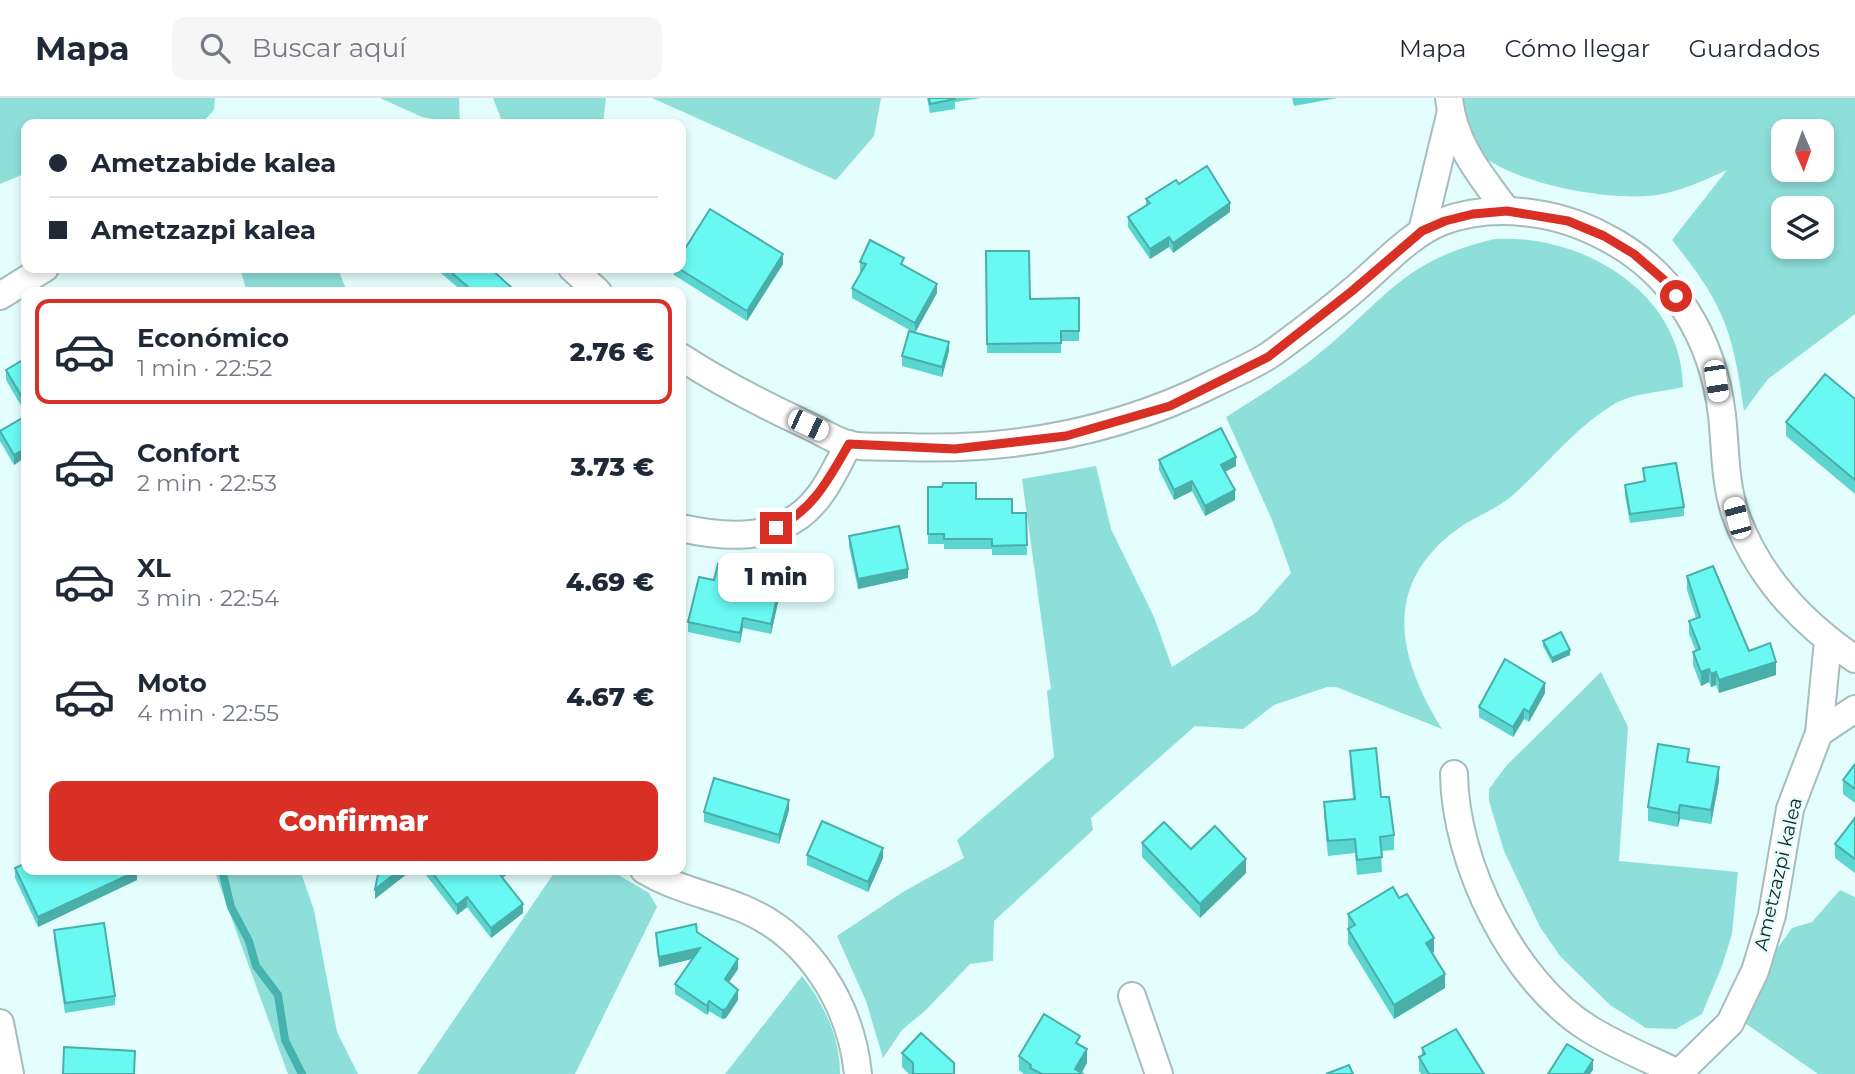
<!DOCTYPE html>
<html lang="es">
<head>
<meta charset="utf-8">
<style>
  body { margin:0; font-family:Montserrat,sans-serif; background:#f6f6f7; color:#1f2937; height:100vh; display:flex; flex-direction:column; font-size:26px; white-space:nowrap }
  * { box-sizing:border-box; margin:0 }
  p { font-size:23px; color:#747a83 }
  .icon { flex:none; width:38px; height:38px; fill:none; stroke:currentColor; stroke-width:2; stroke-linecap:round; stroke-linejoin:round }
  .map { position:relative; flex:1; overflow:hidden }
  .drawer { position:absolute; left:21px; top:189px; width:665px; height:588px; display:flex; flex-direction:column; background:#fff; border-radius:14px; box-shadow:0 4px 10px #0003 }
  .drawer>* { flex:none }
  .hud { position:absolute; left:21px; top:21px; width:665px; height:154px; border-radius:14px; box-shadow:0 4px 10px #0003; display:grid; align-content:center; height:154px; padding:0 28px; background:#fff }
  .needle { width:46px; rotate:178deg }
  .controls { position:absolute; left:1771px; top:21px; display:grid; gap:14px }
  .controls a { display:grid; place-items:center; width:63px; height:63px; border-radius:14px; background:#fff; box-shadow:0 4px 10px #0003; font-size:35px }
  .end { position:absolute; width:32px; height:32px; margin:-16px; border:9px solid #d93025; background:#fff; box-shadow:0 0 0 4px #fff }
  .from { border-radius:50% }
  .bubble { position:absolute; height:49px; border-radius:14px; background:#fff; box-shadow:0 4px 10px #0003; font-size:23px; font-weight:800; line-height:49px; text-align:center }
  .car { position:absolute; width:21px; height:42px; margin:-21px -10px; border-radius:9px; box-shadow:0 0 5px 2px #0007; background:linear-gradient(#fff 24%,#345 0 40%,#fff 0 76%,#345 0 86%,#fff 0) }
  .hud b { display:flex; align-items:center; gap:24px; height:66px; font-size:26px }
  .hud b+b { border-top:2px solid #e0e1e3 }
  .hud i { width:18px; height:18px; background:#1f2937 }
  ul { padding:12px 0 0; list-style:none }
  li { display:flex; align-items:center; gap:21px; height:105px; margin:0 14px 10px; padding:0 14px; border:4px solid transparent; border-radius:14px }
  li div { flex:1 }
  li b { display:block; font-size:26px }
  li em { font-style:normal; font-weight:800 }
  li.current { border-color:#d93025 }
  li>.icon { width:63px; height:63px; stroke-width:1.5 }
  .primary-button { display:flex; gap:14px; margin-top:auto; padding:14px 28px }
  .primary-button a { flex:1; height:80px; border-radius:14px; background:#d93025; color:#fff; font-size:28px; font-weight:800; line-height:80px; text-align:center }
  header { display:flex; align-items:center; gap:42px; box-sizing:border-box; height:98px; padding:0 35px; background:#fff; border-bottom:2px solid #e0e1e3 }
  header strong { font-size:33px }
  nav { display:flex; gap:38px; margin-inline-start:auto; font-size:24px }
  .search { width:490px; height:63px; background:#f6f6f7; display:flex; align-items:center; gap:18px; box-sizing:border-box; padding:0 24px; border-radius:14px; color:#747a83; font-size:26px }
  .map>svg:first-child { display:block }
</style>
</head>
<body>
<header>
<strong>Mapa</strong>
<div class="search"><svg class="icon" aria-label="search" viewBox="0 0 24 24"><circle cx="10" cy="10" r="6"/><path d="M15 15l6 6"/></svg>Buscar aquí</div>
<nav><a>Mapa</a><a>Cómo llegar</a><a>Guardados</a></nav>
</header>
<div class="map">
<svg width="1855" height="976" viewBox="0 0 1855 976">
  <rect width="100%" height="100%" fill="#e3fefc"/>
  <!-- green -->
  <g fill="#8edfda" fill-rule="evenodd">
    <polygon points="0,0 215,0 214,12 201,26 26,26 26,75 0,86"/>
    <polygon points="380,0 459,0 460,26 422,19"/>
    <polygon points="493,0 606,0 603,26 503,26"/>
    <polygon points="652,0 881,0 874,38 836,82"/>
    <path d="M 1437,0 L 1855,0 L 1855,216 L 1768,281 L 1744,313 C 1733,232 1723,205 1672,142 L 1727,72 C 1705,82 1682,93 1657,97 C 1609,104 1504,85 1471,48 C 1458,34 1448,16 1437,0 ZM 1783,33 L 1822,33 L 1822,72 L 1783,72 ZM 1783,110 L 1822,110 L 1822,149 L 1783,149 Z"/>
    <path d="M 1495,141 C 1582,136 1682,194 1683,289 C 1663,294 1634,295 1616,305 C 1575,329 1548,366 1513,397 C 1497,411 1476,418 1459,430 C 1380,487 1398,560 1442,631 L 1336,589 L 1327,589 L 1274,607 L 1243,631 L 1195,628 L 1091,720 L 1093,732 L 994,823 L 993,863 L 970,866 L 926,912 L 902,932 L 883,960 L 866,903 L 837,838 L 903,794 L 964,760 L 957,742 L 1054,659 L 1047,593 L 1051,591 L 1022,381 L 1096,368 L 1111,431 L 1154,519 L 1172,569 L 1257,514 L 1291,475 L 1272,422 L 1226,319 C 1256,300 1287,281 1315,259 C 1384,204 1401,162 1495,141 Z"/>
    <polygon points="240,170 338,170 347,194 247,194"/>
    <polygon points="1601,574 1628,629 1619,763 1738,774 1732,836 1722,868 1702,916 1676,931 1646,930 1610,907 1560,858 1540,829 1504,753 1489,703 1489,691 1507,667"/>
    <polygon points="214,772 300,772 314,812 337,934 358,976 288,976"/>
    <polygon points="556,772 610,772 649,795 657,809 575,976 417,976"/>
    <polygon points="1840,792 1855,799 1855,976 1818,976 1745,925 1774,855 1792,830 1812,824"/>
    <path d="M 802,878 C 824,906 840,939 840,976 L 725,976 Z"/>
  </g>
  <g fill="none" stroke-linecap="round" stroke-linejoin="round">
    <!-- stream -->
    <polyline stroke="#46b3ae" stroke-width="8" points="222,772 231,809 249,843 256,868 278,897 285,942 302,976"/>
    <!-- minor casing -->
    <g stroke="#a5bebc" stroke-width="30">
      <g id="minor">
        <path d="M 1449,0 C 1453,45 1481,78 1507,113"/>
        <polyline points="1422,133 1451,13"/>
        <polyline points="572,170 598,194"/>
        <polyline points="0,198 45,170"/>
        <path d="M 681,259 C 722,286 764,307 809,328 C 822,334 837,344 851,347 C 868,350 887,348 905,349 C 1013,353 1120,333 1217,284 C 1235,275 1255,267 1271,256 C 1300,235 1329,213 1356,190 C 1383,167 1409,137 1441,124 C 1493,104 1557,113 1605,139 C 1674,174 1713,241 1722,317 C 1726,353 1724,388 1738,423 C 1761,482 1803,526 1855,561"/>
        <path d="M 681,430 C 730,441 785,444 819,398 C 831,383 839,363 849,346"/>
        <polyline points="1819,635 1855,611"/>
        <path d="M 1454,676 C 1455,765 1513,885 1591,932 C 1619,949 1649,961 1678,975"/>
        <path d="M 644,772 C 675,791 711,797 744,811 C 810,839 851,907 858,976"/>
        <polyline points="1132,898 1159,976"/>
        <polyline points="0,925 10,976"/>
        <polyline points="1678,976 1730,925 1755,873 1772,817 1790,711 1819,635 1828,543"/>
      </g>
    </g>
    <!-- minor -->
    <use href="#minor" stroke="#fff" stroke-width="26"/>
  </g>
  <!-- wall -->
  <g fill="#5ad5d0">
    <polygon points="927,0 981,0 955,4 955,11 930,15"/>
    <polygon points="1292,0 1337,0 1294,8"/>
    <polygon points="1179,86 1230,114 1173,155 1169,149 1150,161 1128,129 1128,119 1146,107 1146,101"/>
    <polygon points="986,153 1030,201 1079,200 1079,243 1061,243 1061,255 987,255"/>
    <polygon points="860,164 904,167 937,195 915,234 949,253 942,279 902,268 902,258 913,234 852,200 852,190 862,174 860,173"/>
    <polygon points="783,166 747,223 674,177 674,170"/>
    <polygon points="435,170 490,170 513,194 463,194"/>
    <polygon points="26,260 26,316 6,282 6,272"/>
    <polygon points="1855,301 1855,396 1786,338 1786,324"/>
    <polygon points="26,318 14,367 0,343 0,333"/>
    <polygon points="1159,362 1236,368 1225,374 1235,402 1205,418 1192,393 1174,402 1159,372"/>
    <polygon points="1643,370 1684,409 1684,418 1630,425 1625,397 1625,387 1644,384"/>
    <polygon points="928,389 976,401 1012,415 1026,415 1027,457 992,457 992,451 944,451 944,446 928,446"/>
    <polygon points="849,438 908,480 858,491 849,448"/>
    <polygon points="1687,478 1749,553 1776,577 1719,595 1716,587 1711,589 1709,584 1701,588 1693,567 1693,554 1696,553 1689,536 1689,523 1696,520 1687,492"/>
    <polygon points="714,482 781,491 771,536 743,530 740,545 688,534 688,524"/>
    <polygon points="1543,543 1570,557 1552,565 1543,548"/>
    <polygon points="1545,595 1529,624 1524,621 1513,639 1479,619 1479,609"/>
    <polygon points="1350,653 1381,699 1394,737 1394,752 1381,753 1382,774 1357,777 1355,755 1328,758 1324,718 1324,704 1353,701 1350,667"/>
    <polygon points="1689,664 1719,683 1711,726 1680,721 1678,729 1648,723 1648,709"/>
    <polygon points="1855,666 1855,705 1843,696 1843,682"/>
    <polygon points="789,712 779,746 704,724 704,714"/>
    <polygon points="1855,720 1855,775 1835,760 1835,746"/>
    <polygon points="1142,745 1191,751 1246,775 1200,820 1142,759"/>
    <polygon points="807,757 883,760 868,794 807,767"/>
    <polygon points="15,770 137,782 38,829 15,780"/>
    <polygon points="422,772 513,772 502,780 523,815 491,840 467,809 457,817"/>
    <polygon points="1348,816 1434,854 1432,855 1445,890 1394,921 1348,846"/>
    <polygon points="54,832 115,898 115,907 65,915 54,842"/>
    <polygon points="697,834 738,871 729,884 738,902 726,920 722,921 709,913 707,917 675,896 675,886 692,861 659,869 656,844 656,835"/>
    <polygon points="1080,947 1087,965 1081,975 1083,976 1024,976 1019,972 1019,958"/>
    <polygon points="1422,950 1484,976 1421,976 1419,973 1419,959 1422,958"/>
    <polygon points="902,955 954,976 909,976 902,969"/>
  </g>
  <!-- shaded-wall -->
  <g fill="#4aaea9">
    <polygon points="1230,105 1230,114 1173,155 1173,145"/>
    <polygon points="1169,139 1169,149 1150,161 1150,151"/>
    <polygon points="783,156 783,166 747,223 747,213"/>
    <polygon points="937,186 937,195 915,235 915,225"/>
    <polygon points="949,244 949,253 942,279 942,269"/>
    <polygon points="26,350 26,359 14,367 14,357"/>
    <polygon points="1236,359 1236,368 1221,376 1221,367"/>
    <polygon points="1192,383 1192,393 1174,402 1174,392"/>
    <polygon points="1235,392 1235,402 1205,418 1205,408"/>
    <polygon points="908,471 908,480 858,491 858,481"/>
    <polygon points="781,481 781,491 771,536 771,526"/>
    <polygon points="743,520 743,530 740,545 740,535"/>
    <polygon points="1570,552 1570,557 1552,565 1552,560"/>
    <polygon points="1776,564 1776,577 1719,595 1719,582"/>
    <polygon points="1709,571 1709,584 1701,588 1701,574"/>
    <polygon points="1716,574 1716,587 1711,589 1711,576"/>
    <polygon points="1545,585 1545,595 1529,624 1529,614"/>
    <polygon points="1524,611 1524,621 1513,639 1513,629"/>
    <polygon points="1719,669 1719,683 1711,726 1711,712"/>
    <polygon points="789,702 789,712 779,746 779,737"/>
    <polygon points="1680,707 1680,721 1678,729 1678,715"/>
    <polygon points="883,750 883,760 868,794 868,784"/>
    <polygon points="1246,761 1246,775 1200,820 1200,806"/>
    <polygon points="400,772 412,772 375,801 375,791"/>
    <polygon points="500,772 513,772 498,783 498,774"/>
    <polygon points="137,773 137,782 38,829 38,819"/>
    <polygon points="467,799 467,809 457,817 457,807"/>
    <polygon points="523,806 523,815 491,840 491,830"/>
    <polygon points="1434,840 1434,854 1426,859 1426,845"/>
    <polygon points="700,850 700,859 659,869 659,859"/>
    <polygon points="738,861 738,871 725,890 725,881"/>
    <polygon points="1445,876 1445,890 1394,921 1394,907"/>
    <polygon points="738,892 738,902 726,920 722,921 722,912"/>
    <polygon points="709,903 709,913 707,917 707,908"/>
    <polygon points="1087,951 1087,965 1081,976 1075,971"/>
    <polygon points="1593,962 1593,972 1590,976 1584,976"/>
  </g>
  <!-- building -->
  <g fill="#69f8f2" stroke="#4aaea9" stroke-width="2">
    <polygon points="929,0 955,0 955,1 930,6"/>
    <polygon points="1207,68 1230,105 1173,145 1169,139 1150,151 1128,119 1150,105 1146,101 1176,82 1179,86"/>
    <polygon points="710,111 783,156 747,213 678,170 681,170 681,157"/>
    <polygon points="870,142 904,160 901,166 937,186 915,225 852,190 866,166 860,164"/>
    <polygon points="986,153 1029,153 1030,201 1079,200 1079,233 1061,233 1061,245 987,246"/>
    <polygon points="446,170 490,170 513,191 510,194 474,194"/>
    <polygon points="909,233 949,244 942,269 902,258"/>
    <polygon points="26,260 26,306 6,272"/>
    <polygon points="1825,276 1855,301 1855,382 1786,324"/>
    <polygon points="26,318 26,350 14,357 0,333"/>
    <polygon points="1221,330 1236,359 1221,367 1235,392 1205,408 1192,383 1174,392 1159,362"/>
    <polygon points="1676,365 1684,409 1630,416 1625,387 1645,383 1643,370"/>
    <polygon points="943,385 976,385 976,401 1012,401 1012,415 1026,415 1027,447 992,448 992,441 944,441 944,436 928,436 928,389 942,389"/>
    <polygon points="899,428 908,471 858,481 849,438"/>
    <polygon points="718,466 781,481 771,526 743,520 740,535 688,524 699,479 714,482"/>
    <polygon points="1713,468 1749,553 1770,545 1776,564 1719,582 1716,574 1711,576 1709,571 1701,574 1693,554 1700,551 1689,523 1700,519 1687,478"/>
    <polygon points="1561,534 1570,552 1552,560 1543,543"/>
    <polygon points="1505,561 1545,585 1529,614 1524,611 1513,629 1479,609"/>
    <polygon points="1658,646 1689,651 1687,664 1719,669 1711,712 1680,707 1678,715 1648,709"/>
    <polygon points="1376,650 1381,699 1389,699 1394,737 1380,739 1382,759 1357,762 1355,741 1328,743 1324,704 1355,701 1350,653"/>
    <polygon points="1855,666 1855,691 1843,682"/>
    <polygon points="714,680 789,702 779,737 704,714"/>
    <polygon points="1855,720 1855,761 1835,746"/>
    <polygon points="822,723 883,750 868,784 807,757"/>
    <polygon points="1164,724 1191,751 1215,728 1246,761 1200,806 1142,745"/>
    <polygon points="26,765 26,772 136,772 137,773 38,819 15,770"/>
    <polygon points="379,772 400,772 375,791"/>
    <polygon points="430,772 500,772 498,774 523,806 491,830 467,799 457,807"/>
    <polygon points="1393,789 1399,800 1407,796 1434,840 1426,845 1445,876 1394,907 1348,831 1355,827 1348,816"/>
    <polygon points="104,825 115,898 65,905 54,832"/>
    <polygon points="696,826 697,834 738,861 725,881 738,892 726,911 722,912 709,903 707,908 675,886 700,850 659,859 656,835"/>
    <polygon points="1044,916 1080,938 1076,945 1087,951 1075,971 1083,976 1042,976 1030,970 1031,967 1019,958"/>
    <polygon points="1456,931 1484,976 1429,976 1419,959 1425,956 1422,950"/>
    <polygon points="921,935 954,965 954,976 913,976 913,965 902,955"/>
    <polygon points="1567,946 1593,962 1584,976 1548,976"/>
    <polygon points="64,949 135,953 134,976 63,976"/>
    <polygon points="1349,967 1353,976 1326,976"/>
  </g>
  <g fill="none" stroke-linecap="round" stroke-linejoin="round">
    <!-- route -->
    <path stroke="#d93025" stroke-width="9" d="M 776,430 C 814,411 828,382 849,346 L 955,351 L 1066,338 L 1170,308 L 1268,259 L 1352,193 L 1422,133 L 1445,123 L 1473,116 L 1507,113 L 1568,123 L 1604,138 L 1634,156 L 1664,182 L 1676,198"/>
  </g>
  <g text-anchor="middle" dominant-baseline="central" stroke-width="5" stroke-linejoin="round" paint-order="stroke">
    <!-- street labels -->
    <g font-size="19" fill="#202a29" stroke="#e3fefc">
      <text transform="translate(1778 776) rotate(-77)">Ametzazpi kalea</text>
    </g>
  </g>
</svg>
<div class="controls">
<a><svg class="needle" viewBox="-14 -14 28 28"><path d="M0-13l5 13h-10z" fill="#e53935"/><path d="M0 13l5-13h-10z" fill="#747a83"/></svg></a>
<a><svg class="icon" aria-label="layers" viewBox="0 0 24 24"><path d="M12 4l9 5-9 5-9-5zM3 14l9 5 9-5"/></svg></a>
</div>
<i class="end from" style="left:1676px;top:198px"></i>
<i class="end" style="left:776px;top:430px"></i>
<div class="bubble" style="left:718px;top:455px;width:116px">1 min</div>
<i class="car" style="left:1716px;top:283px;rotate:171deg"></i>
<i class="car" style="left:808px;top:327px;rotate:115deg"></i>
<i class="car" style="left:1737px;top:420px;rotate:345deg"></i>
<div class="hud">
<b><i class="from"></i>Ametzabide kalea</b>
<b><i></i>Ametzazpi kalea</b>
</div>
<section class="drawer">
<ul>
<li class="current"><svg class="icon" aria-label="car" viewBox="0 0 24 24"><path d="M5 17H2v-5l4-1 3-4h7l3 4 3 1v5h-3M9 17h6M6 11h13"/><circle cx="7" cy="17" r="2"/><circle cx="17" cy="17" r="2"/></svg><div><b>Económico</b><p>1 min · 22:52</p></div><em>2.76 €</em></li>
<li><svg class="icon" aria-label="car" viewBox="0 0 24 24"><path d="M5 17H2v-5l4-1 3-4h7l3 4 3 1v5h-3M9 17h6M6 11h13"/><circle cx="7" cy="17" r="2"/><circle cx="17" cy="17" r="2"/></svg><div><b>Confort</b><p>2 min · 22:53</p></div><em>3.73 €</em></li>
<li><svg class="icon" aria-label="car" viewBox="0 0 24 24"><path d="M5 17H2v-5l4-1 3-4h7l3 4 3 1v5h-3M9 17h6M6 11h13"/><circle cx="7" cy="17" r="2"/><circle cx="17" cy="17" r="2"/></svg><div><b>XL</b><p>3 min · 22:54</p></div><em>4.69 €</em></li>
<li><svg class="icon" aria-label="car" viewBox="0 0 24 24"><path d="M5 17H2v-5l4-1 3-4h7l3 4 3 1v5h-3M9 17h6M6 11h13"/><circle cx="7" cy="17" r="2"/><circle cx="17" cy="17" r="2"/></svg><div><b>Moto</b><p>4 min · 22:55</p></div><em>4.67 €</em></li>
</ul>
<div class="primary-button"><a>Confirmar</a></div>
</section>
</div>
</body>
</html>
